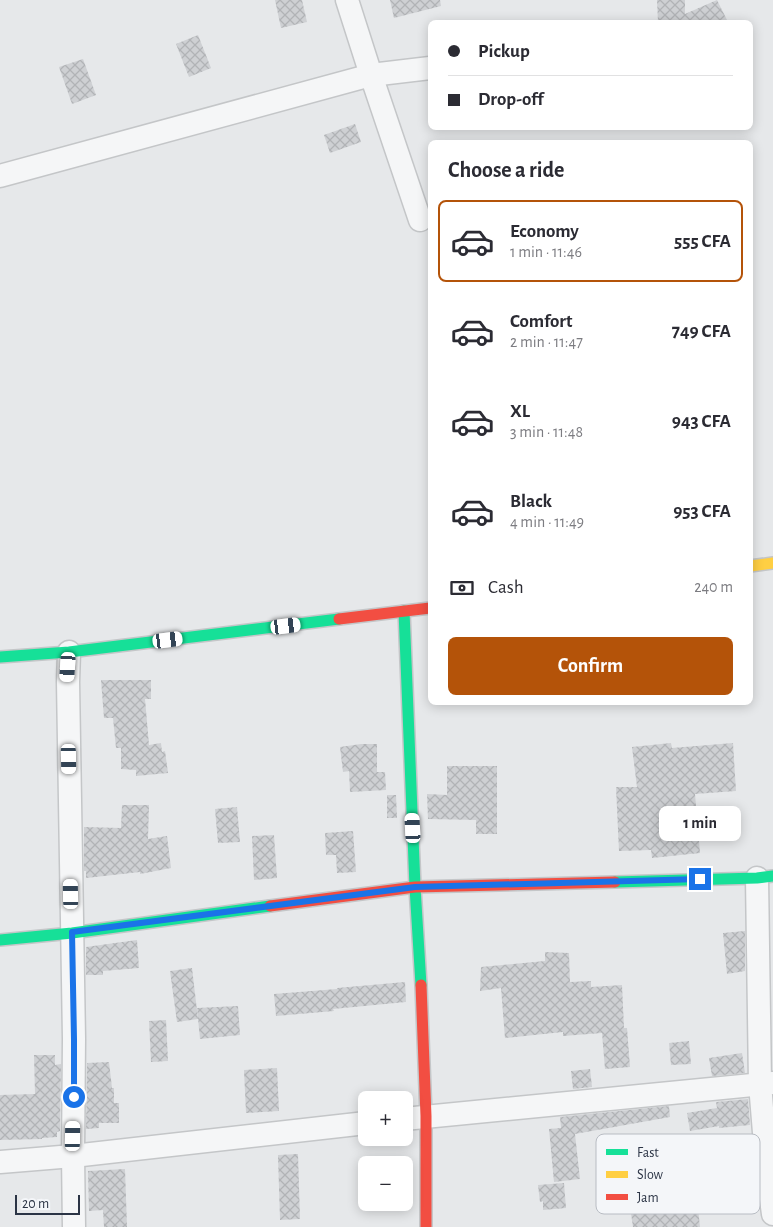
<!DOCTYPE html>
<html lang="en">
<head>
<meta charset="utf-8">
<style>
  body { margin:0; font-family:"Alegreya Sans",sans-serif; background:#f7f7f7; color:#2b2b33; height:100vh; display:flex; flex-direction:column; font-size:19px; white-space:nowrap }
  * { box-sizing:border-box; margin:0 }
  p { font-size:16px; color:#7c7c81 }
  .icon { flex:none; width:28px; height:28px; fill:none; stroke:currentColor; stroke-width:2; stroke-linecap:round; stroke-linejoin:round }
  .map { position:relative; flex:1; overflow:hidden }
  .details { position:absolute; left:428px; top:140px; width:325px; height:565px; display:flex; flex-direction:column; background:#fff; border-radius:8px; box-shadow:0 2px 12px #0003 }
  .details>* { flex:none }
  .top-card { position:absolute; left:428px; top:20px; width:325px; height:110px; border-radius:8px; box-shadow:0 2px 12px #0003; display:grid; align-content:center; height:110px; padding:0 20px; background:#fff }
  .buttons { position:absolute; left:358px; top:1091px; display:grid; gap:10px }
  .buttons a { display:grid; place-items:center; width:55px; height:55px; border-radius:8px; background:#fff; box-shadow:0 2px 12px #0003; font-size:25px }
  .scale { position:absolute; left:15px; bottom:12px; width:65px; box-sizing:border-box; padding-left:5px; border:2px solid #2b3445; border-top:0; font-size:14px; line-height:18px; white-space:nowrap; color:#2b3445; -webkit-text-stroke:4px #f4f6f9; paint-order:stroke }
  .end { position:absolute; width:22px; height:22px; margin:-11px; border:6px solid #1a73e8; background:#fff; box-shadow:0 0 0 2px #fff }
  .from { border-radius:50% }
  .bubble { position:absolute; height:35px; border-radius:8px; background:#fff; box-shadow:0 2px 12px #0003; font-size:16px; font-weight:700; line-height:35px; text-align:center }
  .car { position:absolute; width:15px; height:30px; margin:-15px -8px; border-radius:6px; box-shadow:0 0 4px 1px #0007; background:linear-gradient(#fff 24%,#345 0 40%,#fff 0 76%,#345 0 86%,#fff 0) }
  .top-card b { display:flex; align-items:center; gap:18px; height:48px; font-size:19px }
  .top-card b+b { border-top:1px solid #e1e1e2 }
  .top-card i { width:12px; height:12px; background:#2b2b33 }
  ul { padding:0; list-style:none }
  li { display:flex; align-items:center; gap:15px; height:82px; margin:0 10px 8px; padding:0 10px; border:2px solid transparent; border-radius:8px }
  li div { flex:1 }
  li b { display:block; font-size:19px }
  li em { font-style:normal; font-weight:700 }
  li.current { border-color:#b45309 }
  li>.icon { width:45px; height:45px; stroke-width:1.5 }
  h2 { padding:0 20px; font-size:22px; line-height:60px }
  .pay { display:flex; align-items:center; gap:12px; height:55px; padding:0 20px; font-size:19px }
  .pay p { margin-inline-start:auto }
  .primary-button { display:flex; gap:10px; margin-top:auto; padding:10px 20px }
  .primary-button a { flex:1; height:58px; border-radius:8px; background:#b45309; color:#fff; font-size:20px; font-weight:700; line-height:58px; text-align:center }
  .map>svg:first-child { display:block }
</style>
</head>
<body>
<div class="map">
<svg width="773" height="1227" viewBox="0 0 773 1227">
  <defs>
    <pattern id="building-cross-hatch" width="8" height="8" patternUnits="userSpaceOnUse" patternTransform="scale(1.25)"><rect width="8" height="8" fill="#ced0d3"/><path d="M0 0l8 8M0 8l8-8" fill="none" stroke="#b1b3b6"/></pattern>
  </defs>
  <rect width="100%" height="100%" fill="#e6e8ea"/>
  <!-- building -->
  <g fill="url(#building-cross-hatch)">
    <polygon points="275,0 302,0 307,22 281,28"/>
    <polygon points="390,0 440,0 441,6 394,18"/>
    <polygon points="657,0 685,0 685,14 717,0 728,22 709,22 708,21 658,22"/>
    <polygon points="198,35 211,68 189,77 176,44"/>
    <polygon points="83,59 96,95 72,104 59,67"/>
    <polygon points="355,124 361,142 330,153 324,135"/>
    <polygon points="101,680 151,680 151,699 145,699 149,745 161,743 162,752 165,751 168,773 136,776 136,770 121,769 121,748 116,748 113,718 104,718"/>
    <polygon points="671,743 672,748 733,743 736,791 695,794 700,853 652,858 651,850 619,851 616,787 637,787 632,747"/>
    <polygon points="361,744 377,744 377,772 385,772 386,790 350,792 349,771 343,772 340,747"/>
    <polygon points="447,766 497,766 497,834 476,834 476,820 428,819 427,794 447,795"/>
    <polygon points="387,795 396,795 397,818 387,818"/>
    <polygon points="122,805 149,805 148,839 167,836 171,868 140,874 140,872 86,878 86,871 84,871 84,827 121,828"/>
    <polygon points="237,807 240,842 218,843 215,809"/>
    <polygon points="353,831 356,872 337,873 336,855 326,855 325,833"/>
    <polygon points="274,835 277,878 254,880 252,836"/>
    <polygon points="745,931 745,971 727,974 723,933"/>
    <polygon points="137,940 139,968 103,971 103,975 86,975 86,947"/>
    <polygon points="545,952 569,953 570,982 591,981 591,987 622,985 624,1028 627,1028 630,1067 605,1069 602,1033 563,1036 563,1032 505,1038 501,988 480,991 481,967 545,961"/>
    <polygon points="192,968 198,1019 177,1022 170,971"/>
    <polygon points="405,982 406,1002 333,1009 334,1011 276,1016 274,994 337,989 337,988"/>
    <polygon points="238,1006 240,1035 200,1039 197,1008"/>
    <polygon points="166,1020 168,1061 151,1062 149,1021"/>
    <polygon points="689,1041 691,1064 671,1065 669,1043"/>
    <polygon points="742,1053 745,1073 712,1076 709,1058"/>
    <polygon points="34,1055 55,1055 55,1065 61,1064 60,1131 57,1132 57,1137 42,1138 42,1139 0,1140 0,1095 35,1094"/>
    <polygon points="109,1062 112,1088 114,1088 114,1103 119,1103 119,1123 99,1123 99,1128 86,1129 87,1063"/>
    <polygon points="277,1068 279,1111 246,1113 244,1070"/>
    <polygon points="590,1069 592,1087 573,1089 571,1071"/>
    <polygon points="748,1099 750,1125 719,1128 719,1126 690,1131 687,1113 717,1108 716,1102"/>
    <polygon points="669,1106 670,1117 575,1134 580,1179 554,1182 549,1129 561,1128 560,1117"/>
    <polygon points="298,1154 300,1219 280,1220 278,1155"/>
    <polygon points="647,1155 649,1176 686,1174 687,1190 696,1189 700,1227 633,1227 628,1193 614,1194 608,1161"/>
    <polygon points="125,1169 127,1227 104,1227 103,1210 89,1211 88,1171"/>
    <polygon points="564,1183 566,1208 543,1210 543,1201 540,1202 538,1185"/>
  </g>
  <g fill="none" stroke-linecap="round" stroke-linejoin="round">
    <!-- street casing -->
    <g stroke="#c4c6c8" stroke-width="25">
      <g id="street">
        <polyline points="347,0 371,75 420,220"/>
        <polyline points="0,176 371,75 430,68"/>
        <polyline points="69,652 68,682 74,1039 73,1156 74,1227"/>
        <polyline points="757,878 760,1084 767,1169 773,1214"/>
        <polyline points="404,1119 773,1083"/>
        <polyline points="0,1162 73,1156 366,1123"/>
      </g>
    </g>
    <!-- fast casing -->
    <g stroke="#c4c6c8" stroke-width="14">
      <g id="fast">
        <polyline points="404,611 415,887 421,985"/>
        <polyline points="0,657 69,652 339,619"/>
        <polyline points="615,882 757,878 773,876"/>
        <polyline points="0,940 72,933 270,906"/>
      </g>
    </g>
    <!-- slow casing -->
    <g stroke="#c4c6c8" stroke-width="14">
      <polyline id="slow" points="750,566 773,563"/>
    </g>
    <!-- jam casing -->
    <g stroke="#c4c6c8" stroke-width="14">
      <g id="jam">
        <polyline points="339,619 430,608"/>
        <polyline points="270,906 415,887 615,882"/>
        <polyline points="421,985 426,1116 426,1227"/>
      </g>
    </g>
    <!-- street -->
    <use href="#street" stroke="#f5f6f7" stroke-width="22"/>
    <!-- fast -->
    <use href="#fast" stroke="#16e098" stroke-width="11"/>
    <!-- slow -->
    <use href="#slow" stroke="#ffcf43" stroke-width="11"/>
    <!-- jam -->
    <use href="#jam" stroke="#f24e42" stroke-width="11"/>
  </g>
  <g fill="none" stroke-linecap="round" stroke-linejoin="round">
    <!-- route -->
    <polyline stroke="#1a73e8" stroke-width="6" points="74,1097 74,1039 72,932 415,887 700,879"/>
  </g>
  <!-- legend -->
  <rect x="596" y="1134" width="164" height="80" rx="8" fill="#f4f6f9" stroke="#b8bcc3" stroke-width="1"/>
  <rect x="606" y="1149" width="22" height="6" fill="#16e098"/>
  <rect x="606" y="1171" width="22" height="7" fill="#ffcf43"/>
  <rect x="606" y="1194" width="22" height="6" fill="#f24e42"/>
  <g font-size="14" fill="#2b3445">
    <text x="637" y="1157">Fast</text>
    <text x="637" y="1179">Slow</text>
    <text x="637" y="1202">Jam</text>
  </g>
</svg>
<div class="buttons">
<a>+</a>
<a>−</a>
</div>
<div class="scale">20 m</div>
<i class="end from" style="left:74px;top:1097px"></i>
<i class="end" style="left:700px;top:879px"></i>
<div class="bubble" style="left:659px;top:806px;width:82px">1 min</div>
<i class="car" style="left:286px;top:626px;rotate:83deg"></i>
<i class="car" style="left:168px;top:640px;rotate:83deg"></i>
<i class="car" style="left:68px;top:667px;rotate:184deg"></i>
<i class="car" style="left:69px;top:759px;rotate:179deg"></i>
<i class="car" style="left:413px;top:828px;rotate:357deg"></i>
<i class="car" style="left:71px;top:894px;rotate:359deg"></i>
<i class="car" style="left:73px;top:1136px;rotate:1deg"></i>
<div class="top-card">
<b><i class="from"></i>Pickup</b>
<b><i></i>Drop-off</b>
</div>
<section class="details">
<h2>Choose a ride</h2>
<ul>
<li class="current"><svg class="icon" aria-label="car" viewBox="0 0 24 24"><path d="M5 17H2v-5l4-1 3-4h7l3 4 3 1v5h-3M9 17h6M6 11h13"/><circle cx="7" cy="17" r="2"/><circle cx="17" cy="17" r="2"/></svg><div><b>Economy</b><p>1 min · 11:46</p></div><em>555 CFA</em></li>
<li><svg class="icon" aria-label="car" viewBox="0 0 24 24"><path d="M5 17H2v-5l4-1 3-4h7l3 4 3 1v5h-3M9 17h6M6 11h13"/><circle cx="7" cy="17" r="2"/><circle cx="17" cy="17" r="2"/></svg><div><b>Comfort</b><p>2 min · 11:47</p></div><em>749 CFA</em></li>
<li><svg class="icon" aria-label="car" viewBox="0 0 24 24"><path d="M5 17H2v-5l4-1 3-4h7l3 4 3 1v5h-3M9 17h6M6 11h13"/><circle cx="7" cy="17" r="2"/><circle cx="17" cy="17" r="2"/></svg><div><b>XL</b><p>3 min · 11:48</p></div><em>943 CFA</em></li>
<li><svg class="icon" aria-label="car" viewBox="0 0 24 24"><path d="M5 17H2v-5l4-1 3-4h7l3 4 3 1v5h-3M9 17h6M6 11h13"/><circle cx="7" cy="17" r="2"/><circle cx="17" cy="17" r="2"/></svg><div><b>Black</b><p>4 min · 11:49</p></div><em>953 CFA</em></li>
</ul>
<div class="pay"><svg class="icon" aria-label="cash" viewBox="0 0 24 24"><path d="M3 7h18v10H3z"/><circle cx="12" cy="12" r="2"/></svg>Cash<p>240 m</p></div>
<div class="primary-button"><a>Confirm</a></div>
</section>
</div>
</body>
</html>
